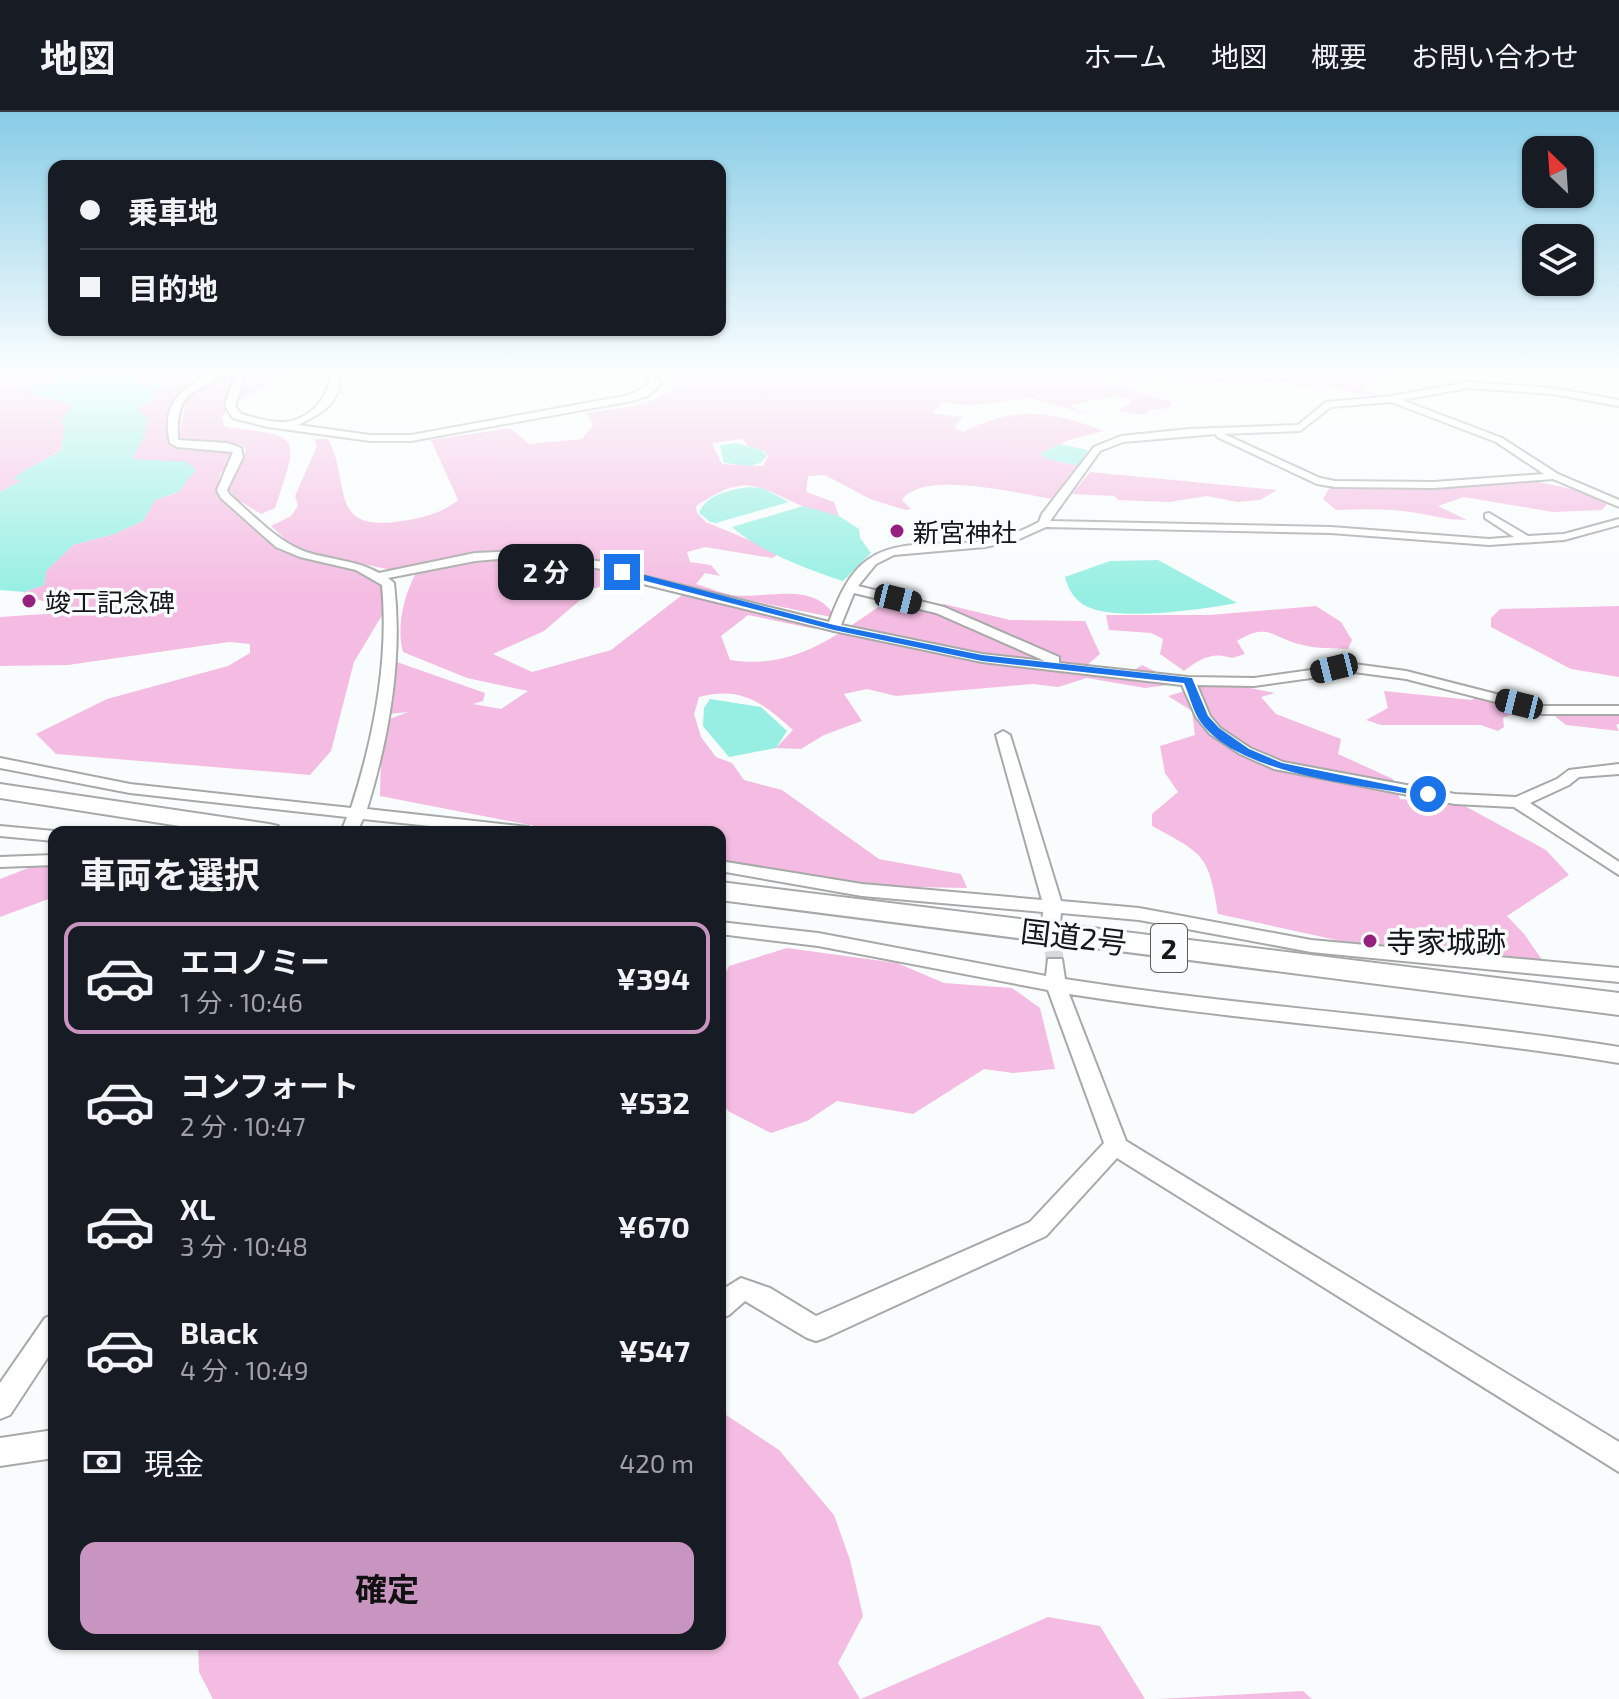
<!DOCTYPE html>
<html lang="ja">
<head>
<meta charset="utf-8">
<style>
  body { margin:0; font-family:"Exo 2","Noto Sans JP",sans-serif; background:#242831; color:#f1f3f6; height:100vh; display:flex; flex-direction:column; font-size:30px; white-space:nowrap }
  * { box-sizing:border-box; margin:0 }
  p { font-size:26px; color:#9ea1a6 }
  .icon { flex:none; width:44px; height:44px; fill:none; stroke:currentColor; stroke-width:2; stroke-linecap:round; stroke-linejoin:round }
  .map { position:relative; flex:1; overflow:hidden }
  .sheet { position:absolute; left:48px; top:714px; width:678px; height:824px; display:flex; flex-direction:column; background:#171b24; border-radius:16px; box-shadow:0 2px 6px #0004 }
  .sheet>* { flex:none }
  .banner { position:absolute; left:48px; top:48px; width:678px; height:176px; border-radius:16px; box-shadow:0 2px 6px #0004; display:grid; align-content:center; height:176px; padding:0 32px; background:#171b24 }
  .needle { width:52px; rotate:335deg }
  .controls { position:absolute; left:1522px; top:24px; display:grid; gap:16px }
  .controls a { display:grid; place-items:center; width:72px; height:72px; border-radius:16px; background:#171b24; box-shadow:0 2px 6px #0004; font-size:40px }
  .end { position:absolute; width:36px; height:36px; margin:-18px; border:10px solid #1a73e8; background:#fff; box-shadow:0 0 0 4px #fff }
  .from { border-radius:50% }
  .bubble { position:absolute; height:56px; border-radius:16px; background:#171b24; box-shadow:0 2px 6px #0004; font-size:26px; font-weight:700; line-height:56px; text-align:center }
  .car { position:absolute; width:24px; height:48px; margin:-24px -12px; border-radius:10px; box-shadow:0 0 6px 2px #0007; background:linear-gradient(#222 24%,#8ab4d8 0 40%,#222 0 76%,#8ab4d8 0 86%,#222 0) }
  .banner b { display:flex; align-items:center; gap:28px; height:76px; font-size:30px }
  .banner b+b { border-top:2px solid #363941 }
  .banner i { width:20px; height:20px; background:#f1f3f6 }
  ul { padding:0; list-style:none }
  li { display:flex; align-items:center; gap:24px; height:112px; margin:0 16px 12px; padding:0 16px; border:4px solid transparent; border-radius:16px }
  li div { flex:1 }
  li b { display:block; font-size:30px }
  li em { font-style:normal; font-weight:700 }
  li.current { border-color:#c894c0 }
  li>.icon { width:72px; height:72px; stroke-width:1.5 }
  h2 { padding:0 32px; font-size:36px; line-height:96px }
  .pay { display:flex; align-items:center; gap:20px; height:88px; padding:0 32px; font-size:30px }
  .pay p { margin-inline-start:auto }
  .primary-button { display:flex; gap:16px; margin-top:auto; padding:16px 32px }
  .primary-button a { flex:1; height:92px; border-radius:16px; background:#c894c0; color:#111; font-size:32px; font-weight:700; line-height:92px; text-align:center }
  header { display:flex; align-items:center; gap:48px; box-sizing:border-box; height:112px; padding:0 40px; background:#171b24; border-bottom:2px solid #363941 }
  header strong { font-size:38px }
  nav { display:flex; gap:44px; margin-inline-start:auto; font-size:28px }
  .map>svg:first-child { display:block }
</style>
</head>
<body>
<header>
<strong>地図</strong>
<nav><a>ホーム</a><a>地図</a><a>概要</a><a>お問い合わせ</a></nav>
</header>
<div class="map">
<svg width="1619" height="1587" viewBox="0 0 1619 1587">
  <rect width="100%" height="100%" fill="#f9fcfc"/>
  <!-- green -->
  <g fill="#f4bce2" fill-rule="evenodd">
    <path d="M 0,260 L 95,260 L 83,266 L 58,269 L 38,284 L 56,285 L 73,294 L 62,308 L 64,319 L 61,337 C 47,348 28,354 15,367 L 21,369 L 0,380 Z"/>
    <path d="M 142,260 L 220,260 C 180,278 166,281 169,329 L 173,334 L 234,338 L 234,345 L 220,362 L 217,378 L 220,385 L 276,434 L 356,457 L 383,472 L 384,500 L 354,550 L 331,639 L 310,663 L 56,642 L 36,622 L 107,587 L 228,554 L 250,541 L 250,532 L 229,530 L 68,553 L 0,554 L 0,505 L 60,501 L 71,496 L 23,484 L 24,480 L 44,473 L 46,459 L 73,433 L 114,422 L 143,409 L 155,388 L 178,380 L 132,347 L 137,337 L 136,297 L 157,286 L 150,280 L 162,274 L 152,269 L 130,269 L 143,262 Z"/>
    <path d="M 237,260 L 291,260 L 236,290 L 222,305 L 225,315 C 302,324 300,322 275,396 L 261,402 L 238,388 L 228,377 L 246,339 L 243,333 L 184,329 L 179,325 L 188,277 Z"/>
    <path d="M 683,260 L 1377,260 L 1386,263 L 1364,278 L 1374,283 L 1353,281 L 1326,273 L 1299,275 L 1282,270 L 1247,273 L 1161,266 L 1132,270 L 1106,263 L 1096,267 L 1171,290 L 1169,296 L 1151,298 L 1144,303 L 1117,298 L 1130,292 L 1129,287 L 1116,284 L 1070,293 L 1077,298 L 1115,304 L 1076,299 L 1031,286 L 972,293 L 942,291 L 932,301 L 963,305 L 954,315 L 963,320 C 1017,293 1050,299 1104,319 L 1069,328 L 1041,341 L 1048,347 L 1079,354 L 1053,387 C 1020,382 922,357 902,388 L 911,397 L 905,398 L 870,387 L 825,363 L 808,364 L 806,380 L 834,390 L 839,404 C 827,401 813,399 802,394 C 754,372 745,362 696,394 L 697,401 L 706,410 L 780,441 L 772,446 L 705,435 L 687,440 L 690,450 L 711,453 L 720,464 L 705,461 L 696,472 C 708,475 720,481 732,483 C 767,488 814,467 836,506 L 684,475 L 637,461 L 593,477 L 544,519 L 493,542 L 532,560 L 611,538 L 686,480 L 819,513 L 815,517 L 748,503 L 721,524 L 730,548 C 795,558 837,523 887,489 L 925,499 L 944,492 L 1010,508 L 1085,509 L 1100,542 L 1086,554 C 1113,568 1117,570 1142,553 L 1159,561 L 1168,573 L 1145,576 L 1087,566 L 1058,575 L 1033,572 L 896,584 L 867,577 L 844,582 L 862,609 L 824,623 L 801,637 L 776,636 L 793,618 C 762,590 741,574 699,585 L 694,602 L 701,625 L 716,645 L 732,651 L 744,668 L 782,678 L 879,747 L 961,762 L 967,776 L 866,774 L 720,748 L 720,720 L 566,720 L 380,684 L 382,610 L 408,600 L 388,602 L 393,554 L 397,550 L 485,581 L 483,589 L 473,592 L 501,597 L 528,579 L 467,566 L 403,540 C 396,516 404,484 415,463 L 306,440 L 286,428 L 271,414 L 291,404 L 298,394 L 295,384 L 317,334 L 314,327 L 328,327 C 351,369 328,418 394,410 C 419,407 439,403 458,388 L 431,328 L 510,316 L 529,332 L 582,327 L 593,313 L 586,301 C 618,296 670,295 683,260 ZM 743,327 L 748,334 L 765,339 L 768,344 L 763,354 L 722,352 L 712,331 Z"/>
    <polygon points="1090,360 1277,378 1260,388 1237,390 1207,384 1169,390 1118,388 1114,384 1072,382"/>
    <path d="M 1524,367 L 1586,380 L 1609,390 L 1602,398 L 1553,400 L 1464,385 L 1438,394 L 1467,408 C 1450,408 1438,405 1422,402 C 1394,396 1365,397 1336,398 L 1323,387 L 1330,375 L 1434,374 Z"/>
    <path d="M 1316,494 L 1341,510 L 1352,528 L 1348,537 C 1334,536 1317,537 1303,533 C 1273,527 1270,509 1237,529 L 1245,542 L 1232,546 C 1213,539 1199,547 1184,559 L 1160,542 L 1163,527 L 1151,521 L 1109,518 L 1106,503 L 1210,503 Z"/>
    <polygon points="1619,494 1619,565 1571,557 1491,515 1491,506 1500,497"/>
    <path d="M 1205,573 L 1236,573 L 1275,581 L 1261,585 L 1276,602 L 1341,627 L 1338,642 L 1393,667 L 1400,687 L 1463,693 L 1546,738 L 1569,763 L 1507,804 L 1525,823 L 1544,851 L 1341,829 L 1218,802 C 1209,743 1204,742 1152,714 L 1152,702 L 1178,680 L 1165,661 L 1160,634 L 1195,623 L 1192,599 L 1168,584 Z"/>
    <polygon points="1384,579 1472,588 1476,585 1522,597 1503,606 1504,615 1498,619 1481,613 1381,613 1366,608 1388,596"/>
    <polygon points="1619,600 1619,612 1616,613 1619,619 1566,613 1551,601"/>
    <polygon points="54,751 54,785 0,805 0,767 39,752"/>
    <polygon points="787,836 897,851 944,871 1012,876 1040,896 1055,957 1013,961 984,957 913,1002 837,989 807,1009 771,1021 728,999 720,986 720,872 729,854"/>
    <polygon points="720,1299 779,1338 834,1403 850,1448 863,1504 838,1551 860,1587 213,1587 199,1560 198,1532 720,1532"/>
    <polygon points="1048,1505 1100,1514 1145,1587 861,1587"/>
    <polygon points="1303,1579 1312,1587 1157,1587"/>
  </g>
  <!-- water -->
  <g fill="#96efe2">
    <path d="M 95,260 L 142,260 L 144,262 L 130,269 L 152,269 L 163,274 L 151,280 L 157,286 L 136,297 L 148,306 L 144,325 L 132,347 L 187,350 L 196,358 L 178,380 L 155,388 L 143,409 L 114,422 L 73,433 L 46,459 L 44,473 L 24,480 L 0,478 L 0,380 L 20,369 L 14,366 C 28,354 46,349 61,338 L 64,319 L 62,308 L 72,295 C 58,285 43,287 28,278 L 31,274 L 83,266 Z"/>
    <path d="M 736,331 L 762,338 L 767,343 C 759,359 739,352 724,351 L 720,333 Z"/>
    <polygon points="1060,332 1088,338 1079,354 1048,347 1040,342"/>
    <path d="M 748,375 L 762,376 L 789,390 L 716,411 L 710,410 L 699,401 C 705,383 730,378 748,375 Z"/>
    <path d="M 803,394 L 839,404 L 859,417 L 860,426 L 871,441 L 843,469 C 808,458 759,439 732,415 Z"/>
    <path d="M 1158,448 L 1237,491 C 1204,497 1108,512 1081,491 C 1072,484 1068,476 1065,465 L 1110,449 Z"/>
    <polygon points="710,587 761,595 787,619 776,636 729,645 703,614 704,596"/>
  </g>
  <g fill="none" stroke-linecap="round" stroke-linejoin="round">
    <!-- minor-tunnel -->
    <polyline stroke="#d7dada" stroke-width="18" stroke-dasharray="18 9" stroke-linecap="butt" points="1051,812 1055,852"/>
    <!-- minor casing -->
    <g stroke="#a6a9a8" stroke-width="4">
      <g id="minor">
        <path d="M 219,260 L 231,260 C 194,282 176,276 178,328 L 227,331 L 241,336 L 243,345 L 227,378 L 229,382 C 253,403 276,429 306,440 C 331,448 356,448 379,461 L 475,441 L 522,439 L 604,450 L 643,464 L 829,510 C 838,487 848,461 869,447 C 897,426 951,434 986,429 C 1005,426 1022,419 1039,410 L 1042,402 L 1094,335 L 1121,324 L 1189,317 L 1298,313 L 1326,290 L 1392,284 L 1468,270 L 1553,276 L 1619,288 L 1619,294 L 1553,282 L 1468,276 L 1402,288 L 1502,326 L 1558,362 L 1619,388 L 1619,395 L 1553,367 L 1434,376 L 1335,375 L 1317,372 L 1217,325 L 1216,322 L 1123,330 L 1100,339 L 1050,409 L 1331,415 L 1489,427 L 1514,425 L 1485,406 L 1485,402 L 1489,401 L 1528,424 L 1564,422 L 1619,407 L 1619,413 L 1564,428 L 1489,433 L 1331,421 L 1046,415 L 1017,428 L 985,435 L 894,443 L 876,452 L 858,474 L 944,495 L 1059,545 L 1059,551 L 1188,565 L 1254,566 L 1354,552 L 1406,559 L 1543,594 L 1619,594 L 1619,602 L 1543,602 L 1406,567 L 1354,560 L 1254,574 L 1197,573 L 1210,604 L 1220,616 L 1250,636 L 1283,650 L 1320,657 L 1455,682 L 1516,685 L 1557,667 L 1569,658 L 1619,652 L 1619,662 L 1579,665 L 1569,673 L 1530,691 L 1619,750 L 1619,763 L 1514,695 L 1455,692 L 1274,657 L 1240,642 L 1210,622 L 1196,605 L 1182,573 L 982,550 L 834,519 L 635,470 L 602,457 L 522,445 L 475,449 L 388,466 L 394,471 C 403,547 389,625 367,697 L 528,715 L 536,720 L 488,720 L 363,707 L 357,720 L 341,720 L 347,705 L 130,681 L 0,656 L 0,646 L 130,672 L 351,696 C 374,625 389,547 382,473 L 356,458 L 300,445 L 276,435 L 221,386 L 217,378 L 233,340 L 177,335 L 170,331 C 160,289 184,273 219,260 ZM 1391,290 L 1496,330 L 1544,362 L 1434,370 L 1335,369 L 1320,366 L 1224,322 L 1300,319 L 1331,295 ZM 854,481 L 936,501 L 1045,549 L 982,542 L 841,513 Z"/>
        <polygon points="1003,619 1010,623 1061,789 1139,796 1311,828 1619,856 1619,870 1311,840 1139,808 1061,801 1060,812 1051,818 1042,812 1043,800 862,784 720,759 720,749 862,772 1042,788 996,623"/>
        <polygon points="0,714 54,719 58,720 54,720 54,729 0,724"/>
        <polygon points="54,743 54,753 0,755 0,745"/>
        <path d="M 720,810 L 818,821 L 1046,864 L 1048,847 L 1062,847 L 1065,867 C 1249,896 1435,906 1619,935 L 1619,951 C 1436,921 1252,911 1069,882 L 1126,1029 L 1619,1330 L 1619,1360 L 1117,1046 L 1046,1124 L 825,1226 L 816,1229 L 807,1226 L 745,1189 L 729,1203 L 720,1207 L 720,1179 L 741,1166 L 770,1176 L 816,1204 L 1030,1110 L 1104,1031 L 1048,878 L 818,834 L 720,822 Z"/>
        <polygon points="54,1202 54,1236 10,1303 0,1307 0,1271 45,1206"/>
        <polygon points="54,1318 54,1346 0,1354 0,1326"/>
      </g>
    </g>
    <!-- tertiary casing -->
    <g stroke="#a6a9a8" stroke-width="4">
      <path id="tertiary" d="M 236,260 L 246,260 L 235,294 L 241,302 C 253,305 267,310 280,310 C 307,311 331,286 330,260 L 340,260 C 342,291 323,301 298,313 L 370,323 L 411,323 L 630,283 L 650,271 L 644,260 L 654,260 L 661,272 L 648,284 L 632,289 L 411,329 L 370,329 L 268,315 L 233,306 L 225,294 Z"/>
    </g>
    <!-- trunk casing -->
    <g stroke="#a6a9a8" stroke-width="4">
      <g id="trunk">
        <polygon points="0,672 269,712 278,714 282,720 218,720 0,686"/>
        <polygon points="720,770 1619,881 1619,903 720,788"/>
      </g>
    </g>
    <!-- minor -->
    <use href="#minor" fill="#fff" fill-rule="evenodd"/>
    <!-- tertiary -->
    <use href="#tertiary" fill="#fff" fill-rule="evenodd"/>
    <!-- trunk -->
    <use href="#trunk" fill="#fff" fill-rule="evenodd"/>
  </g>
  <!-- sky -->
  <linearGradient id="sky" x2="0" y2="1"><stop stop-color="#87cce6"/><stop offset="0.54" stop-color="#fcfefe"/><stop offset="1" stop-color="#fcfefe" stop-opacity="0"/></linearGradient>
  <rect width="1619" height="482" fill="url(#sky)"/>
  <!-- route -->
  <path fill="#1a73e8" d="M 622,457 L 834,513 L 982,543 L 1192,566 L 1208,604 L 1219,616 L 1249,637 L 1282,651 L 1434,682 L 1428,685 C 1365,673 1234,664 1198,606 C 1192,595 1189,582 1184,571 L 982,549 L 834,518 L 619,462 Z"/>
  <!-- markers -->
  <g fill="#95207d" stroke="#f9fcfc" stroke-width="3">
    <circle cx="897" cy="419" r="8"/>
    <circle cx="29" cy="489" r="8"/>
    <circle cx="1370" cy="829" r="8"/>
  </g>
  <g text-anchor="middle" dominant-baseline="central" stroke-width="7" stroke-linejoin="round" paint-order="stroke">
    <!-- far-poi labels -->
    <g font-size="26" fill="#161717" stroke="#f9fcfc" text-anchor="start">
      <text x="913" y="419">新宮神社</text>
      <text x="45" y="489">竣工記念碑</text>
    </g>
    <!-- shield labels -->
    <rect fill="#f9fcfc" stroke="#5a5c5c" stroke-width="2" x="1151" y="812" width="36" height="48" rx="6"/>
    <g font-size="28" font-weight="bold" fill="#161717">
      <text x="1169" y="836">2</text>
    </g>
    <!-- street labels -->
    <g font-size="30" fill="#161717" stroke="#f9fcfc">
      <text transform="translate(1074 824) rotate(7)">国道2号</text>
    </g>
    <!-- poi labels -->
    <g font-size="30" fill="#161717" stroke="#f9fcfc" text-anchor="start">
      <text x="1386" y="829">寺家城跡</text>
    </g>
  </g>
</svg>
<div class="controls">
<a><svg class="needle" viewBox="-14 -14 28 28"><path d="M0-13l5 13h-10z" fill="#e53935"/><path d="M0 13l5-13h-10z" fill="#9ea1a6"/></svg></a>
<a><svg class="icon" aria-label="layers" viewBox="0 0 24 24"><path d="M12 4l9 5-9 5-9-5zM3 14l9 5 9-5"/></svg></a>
</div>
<i class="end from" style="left:1428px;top:682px"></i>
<i class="end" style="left:622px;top:460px"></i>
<div class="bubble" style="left:498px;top:432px;width:96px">2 分</div>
<i class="car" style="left:898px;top:487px;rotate:104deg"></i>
<i class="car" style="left:1334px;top:556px;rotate:256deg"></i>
<i class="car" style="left:1519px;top:592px;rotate:284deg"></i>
<div class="banner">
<b><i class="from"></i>乗車地</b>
<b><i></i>目的地</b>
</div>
<section class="sheet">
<h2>車両を選択</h2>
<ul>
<li class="current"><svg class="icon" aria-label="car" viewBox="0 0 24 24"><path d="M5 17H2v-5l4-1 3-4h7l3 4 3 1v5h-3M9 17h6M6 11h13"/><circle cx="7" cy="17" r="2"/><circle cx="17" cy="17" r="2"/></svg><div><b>エコノミー</b><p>1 分 · 10:46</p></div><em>¥394</em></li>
<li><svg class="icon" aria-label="car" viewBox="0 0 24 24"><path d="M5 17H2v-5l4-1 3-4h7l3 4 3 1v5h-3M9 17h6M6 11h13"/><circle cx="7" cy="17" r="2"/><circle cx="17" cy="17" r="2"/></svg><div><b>コンフォート</b><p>2 分 · 10:47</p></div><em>¥532</em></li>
<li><svg class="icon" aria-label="car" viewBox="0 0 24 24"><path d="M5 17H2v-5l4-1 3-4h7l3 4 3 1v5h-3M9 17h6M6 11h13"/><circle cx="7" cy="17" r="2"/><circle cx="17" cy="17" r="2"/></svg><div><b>XL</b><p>3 分 · 10:48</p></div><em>¥670</em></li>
<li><svg class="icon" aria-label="car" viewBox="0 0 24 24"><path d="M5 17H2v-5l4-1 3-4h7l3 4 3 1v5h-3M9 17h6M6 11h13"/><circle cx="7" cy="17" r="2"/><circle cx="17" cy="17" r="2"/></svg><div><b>Black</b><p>4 分 · 10:49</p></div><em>¥547</em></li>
</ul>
<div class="pay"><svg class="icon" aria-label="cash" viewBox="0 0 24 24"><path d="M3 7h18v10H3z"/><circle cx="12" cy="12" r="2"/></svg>現金<p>420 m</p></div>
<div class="primary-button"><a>確定</a></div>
</section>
</div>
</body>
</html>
